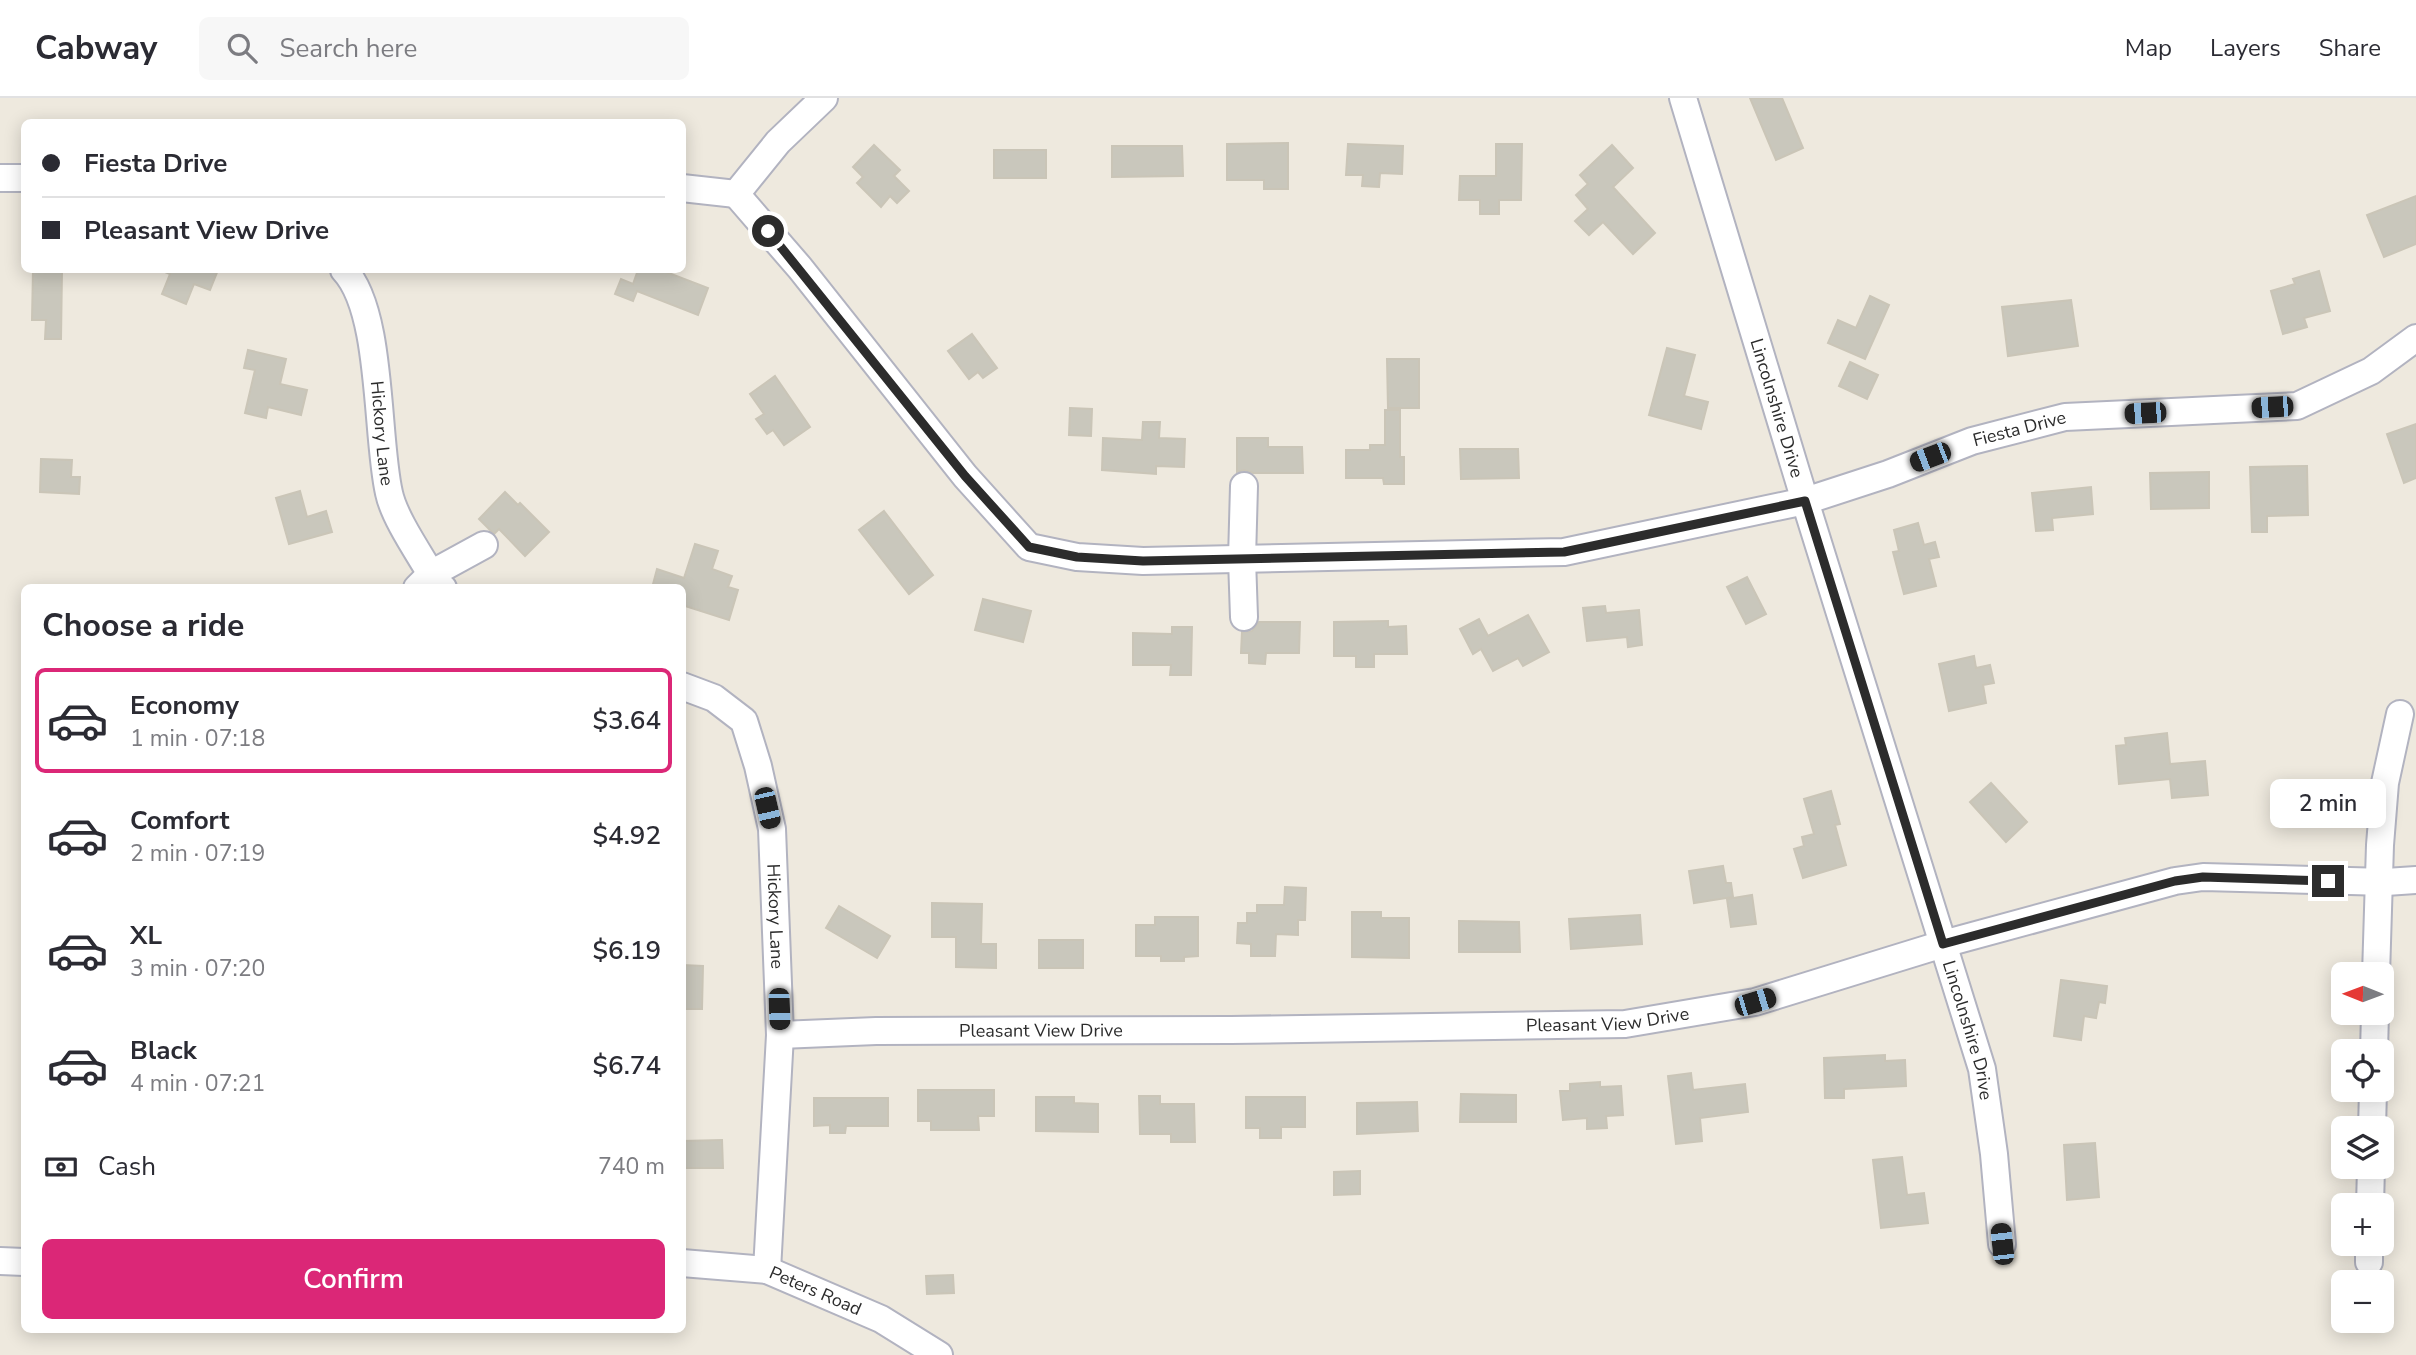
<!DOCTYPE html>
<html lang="en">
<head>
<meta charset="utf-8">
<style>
  body { margin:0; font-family:"Nunito Sans",sans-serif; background:#f7f7f7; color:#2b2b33; height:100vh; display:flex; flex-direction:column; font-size:26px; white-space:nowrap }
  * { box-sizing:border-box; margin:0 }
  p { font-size:23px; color:#7c7c81 }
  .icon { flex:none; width:38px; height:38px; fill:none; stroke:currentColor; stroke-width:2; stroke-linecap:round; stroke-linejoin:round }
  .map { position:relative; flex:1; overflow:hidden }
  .panel { position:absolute; left:21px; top:486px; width:665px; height:749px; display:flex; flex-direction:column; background:#fff; border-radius:10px; box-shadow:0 4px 18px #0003 }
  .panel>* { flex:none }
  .hud { position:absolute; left:21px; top:21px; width:665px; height:154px; border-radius:10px; box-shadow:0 4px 18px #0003; display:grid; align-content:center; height:154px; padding:0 21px; background:#fff }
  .needle { width:46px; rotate:271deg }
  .tools { position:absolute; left:2331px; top:864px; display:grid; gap:14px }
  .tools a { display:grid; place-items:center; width:63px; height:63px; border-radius:10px; background:#fff; box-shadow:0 4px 18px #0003; font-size:35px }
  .end { position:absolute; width:32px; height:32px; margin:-16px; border:9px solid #2c2c2c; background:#fff; box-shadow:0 0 0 4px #fff }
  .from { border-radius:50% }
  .bubble { position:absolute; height:49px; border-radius:10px; background:#fff; box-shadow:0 4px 18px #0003; font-size:23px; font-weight:600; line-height:49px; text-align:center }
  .car { position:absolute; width:21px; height:42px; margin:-21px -10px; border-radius:9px; box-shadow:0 0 5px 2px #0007; background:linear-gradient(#222 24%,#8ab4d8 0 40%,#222 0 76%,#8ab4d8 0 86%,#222 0) }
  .hud b { display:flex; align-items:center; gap:24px; height:66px; font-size:26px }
  .hud b+b { border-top:2px solid #e1e1e2 }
  .hud i { width:18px; height:18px; background:#2b2b33 }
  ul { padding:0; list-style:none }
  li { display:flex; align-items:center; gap:21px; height:105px; margin:0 14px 10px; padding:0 7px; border:4px solid transparent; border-radius:10px }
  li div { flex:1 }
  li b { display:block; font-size:26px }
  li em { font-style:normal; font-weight:600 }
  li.selected { border-color:#db2777 }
  li>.icon { width:63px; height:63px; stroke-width:1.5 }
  h2 { padding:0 21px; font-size:32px; line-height:84px }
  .pay { display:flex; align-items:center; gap:18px; height:77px; padding:0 21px; font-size:26px }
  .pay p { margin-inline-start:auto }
  .action { display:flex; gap:14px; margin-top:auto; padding:14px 21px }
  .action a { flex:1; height:80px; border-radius:10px; background:#db2777; color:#fff; font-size:28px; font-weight:600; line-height:80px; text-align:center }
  header { display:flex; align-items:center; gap:42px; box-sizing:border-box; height:98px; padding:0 35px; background:#fff; border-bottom:2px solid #e1e1e2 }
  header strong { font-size:33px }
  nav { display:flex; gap:38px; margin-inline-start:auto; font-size:24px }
  .search { width:490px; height:63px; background:#f7f7f7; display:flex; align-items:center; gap:18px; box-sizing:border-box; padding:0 24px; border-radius:10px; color:#7c7c81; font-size:26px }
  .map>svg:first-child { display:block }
</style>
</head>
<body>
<header>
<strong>Cabway</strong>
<div class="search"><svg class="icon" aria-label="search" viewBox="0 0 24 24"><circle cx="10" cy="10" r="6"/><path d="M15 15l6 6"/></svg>Search here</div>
<nav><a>Map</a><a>Layers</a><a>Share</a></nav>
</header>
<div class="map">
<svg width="2416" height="1257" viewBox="0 0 2416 1257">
  <rect width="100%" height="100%" fill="#eee9de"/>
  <!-- building -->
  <g fill="#c9c7bc" stroke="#cac5b7" stroke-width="2">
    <polygon points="1750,0 1782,0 1803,50 1776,62"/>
    <polygon points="1288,45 1288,91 1264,91 1264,82 1227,82 1227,46"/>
    <polygon points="1348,46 1403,48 1402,76 1380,75 1379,89 1362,88 1363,77 1346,77"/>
    <polygon points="1496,46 1522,46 1521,102 1499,102 1499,116 1480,116 1480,102 1459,102 1460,78 1496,78"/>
    <polygon points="874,47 900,72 894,78 909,93 897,105 890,98 881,109 857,85 863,79 853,69"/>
    <polygon points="1612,47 1633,70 1613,89 1655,135 1633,156 1603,124 1589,137 1575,123 1588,111 1576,97 1588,86 1580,77"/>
    <polygon points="1112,48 1182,48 1183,78 1112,79"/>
    <rect x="994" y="52" width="52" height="28"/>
    <polygon points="2416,98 2416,146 2384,159 2367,117"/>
    <polygon points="33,172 62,172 61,241 45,241 46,222 32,222"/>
    <polygon points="160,172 218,172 210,192 194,186 186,206 162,196 170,176"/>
    <polygon points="638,172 661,172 708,190 698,217 637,193 633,203 615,196 621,181 633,186"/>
    <polygon points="2319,173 2330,213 2304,220 2307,229 2283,236 2271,193 2295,186 2293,181"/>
    <polygon points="1870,198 1889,207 1865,261 1828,245 1838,222 1856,230"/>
    <polygon points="2071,202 2078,248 2008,258 2002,209"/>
    <polygon points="972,236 997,270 983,280 978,274 969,281 948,253"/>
    <polygon points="1667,250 1695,257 1684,298 1708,304 1701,331 1649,317"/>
    <polygon points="248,252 286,261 280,286 307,292 301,317 268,309 266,320 245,315 255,272 244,270"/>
    <polygon points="1387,261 1419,261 1419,310 1388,310"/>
    <polygon points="1850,264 1878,277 1867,301 1839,288"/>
    <polygon points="775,278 810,329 784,347 773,332 767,336 756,321 764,316 750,296"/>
    <polygon points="1070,310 1092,311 1091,338 1069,337"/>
    <polygon points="1385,312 1400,312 1400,359 1404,359 1404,386 1384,386 1383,380 1346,380 1346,352 1370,352 1370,347 1385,347"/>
    <polygon points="1143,324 1160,324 1159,340 1185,341 1184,369 1156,368 1156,376 1102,372 1103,340 1142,342"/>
    <polygon points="2416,326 2416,380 2404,385 2387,336"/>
    <polygon points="1237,340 1268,340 1268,349 1302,349 1303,375 1253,375 1244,372 1237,374"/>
    <polygon points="1460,351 1518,351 1519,380 1461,381"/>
    <polygon points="41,361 72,362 71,379 80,379 79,396 40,394"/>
    <polygon points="2307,368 2308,417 2267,418 2267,434 2252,434 2250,369"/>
    <polygon points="2209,374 2209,410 2151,411 2150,375"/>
    <polygon points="2091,389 2093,416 2052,420 2053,432 2036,433 2032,395"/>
    <polygon points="300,393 307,419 326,413 332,434 289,446 276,400"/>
    <polygon points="505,394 518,407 520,405 549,434 525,458 499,431 494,436 479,421"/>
    <polygon points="884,413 933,477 909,496 859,432"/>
    <polygon points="1918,425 1924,447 1935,444 1939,459 1929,461 1936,488 1904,496 1893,454 1899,453 1894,432"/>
    <polygon points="695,446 718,453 712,471 732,478 728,489 738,492 729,522 682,507 682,490 652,490 657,471 684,480"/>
    <polygon points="1747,479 1766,516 1746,526 1727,489"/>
    <polygon points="983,501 1031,513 1023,544 975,532"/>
    <polygon points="1605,508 1606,515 1639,512 1642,547 1628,549 1627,539 1587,543 1583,510"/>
    <polygon points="1528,517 1549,554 1523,568 1518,560 1493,573 1481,551 1473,556 1460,531 1479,521 1488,538"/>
    <polygon points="1388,523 1388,529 1406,528 1407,556 1374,556 1374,569 1356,569 1356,558 1334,558 1334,524"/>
    <polygon points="1259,524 1300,524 1299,555 1266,555 1265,566 1249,565 1249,555 1241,555 1242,534 1252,533"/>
    <polygon points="1172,529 1192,529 1191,577 1170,577 1171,567 1133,567 1133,535 1172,536"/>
    <polygon points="1974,558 1976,570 1990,567 1994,585 1983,587 1986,605 1949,613 1939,566"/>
    <polygon points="2167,635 2170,666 2205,663 2208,697 2172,700 2170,681 2119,686 2116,648 2126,647 2125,640"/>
    <polygon points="1991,685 2027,724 2006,744 1970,704"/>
    <polygon points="1831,693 1840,726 1835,727 1846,767 1803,780 1794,751 1804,748 1802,739 1814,736 1804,701"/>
    <polygon points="1723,768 1726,785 1731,785 1733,799 1694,805 1689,773"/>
    <polygon points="1285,789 1306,790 1305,822 1298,822 1298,837 1276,836 1275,858 1251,858 1251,846 1237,845 1238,825 1247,825 1247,815 1257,815 1257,807 1284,807"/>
    <polygon points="1752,797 1756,826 1731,829 1727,801"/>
    <polygon points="932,805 982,806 981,846 996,846 996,870 956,869 956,839 932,839"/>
    <polygon points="839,808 890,838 877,860 826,830"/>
    <polygon points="1352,814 1381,814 1381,820 1409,820 1409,860 1352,859"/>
    <polygon points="1640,817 1642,846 1571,851 1569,821"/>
    <polygon points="1155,819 1198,819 1198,858 1184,859 1184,863 1161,863 1161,858 1136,858 1136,827 1155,827"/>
    <polygon points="1459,823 1519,824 1520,854 1459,854"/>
    <rect x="1039" y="842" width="44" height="28"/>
    <polygon points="682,867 703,868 702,911 682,911"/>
    <polygon points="2061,882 2107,888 2105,905 2099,904 2096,920 2084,918 2081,942 2054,938"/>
    <polygon points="1885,957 1885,963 1905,962 1906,988 1844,991 1844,1000 1825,1000 1824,960"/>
    <polygon points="1691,975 1693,992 1745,986 1748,1014 1700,1020 1702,1043 1676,1046 1668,978"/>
    <polygon points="1600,984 1600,989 1621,988 1623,1017 1606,1018 1607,1030 1587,1031 1587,1020 1563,1022 1560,993 1570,993 1570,986"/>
    <polygon points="918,992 994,992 994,1018 978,1018 979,1032 931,1032 931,1023 918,1023"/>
    <polygon points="1461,996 1516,997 1516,1024 1460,1024"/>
    <polygon points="1139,998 1160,998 1160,1006 1194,1006 1195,1044 1171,1044 1171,1036 1140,1036"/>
    <polygon points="1036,999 1074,999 1074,1005 1098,1006 1098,1034 1036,1033"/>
    <polygon points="1246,999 1305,999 1305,1029 1281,1029 1281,1040 1260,1040 1260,1030 1246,1030"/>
    <polygon points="814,1000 888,1000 888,1028 846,1028 845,1035 830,1035 830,1027 814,1028"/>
    <polygon points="1417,1004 1418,1033 1357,1036 1357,1005"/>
    <polygon points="722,1042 723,1070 683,1070 682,1043"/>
    <polygon points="2095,1045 2099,1099 2067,1102 2064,1047"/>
    <polygon points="1902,1059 1907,1097 1924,1095 1928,1125 1881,1130 1873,1062"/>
    <polygon points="1360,1073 1360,1096 1334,1097 1334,1074"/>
    <polygon points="953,1177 954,1195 927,1196 926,1178"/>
  </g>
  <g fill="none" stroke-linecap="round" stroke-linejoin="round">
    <!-- minor casing -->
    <g stroke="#b2b3c0" stroke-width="30">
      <g id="minor">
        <path id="s1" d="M 1683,0 L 1805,403 L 1982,971 L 1994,1056 L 2002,1146"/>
        <polyline points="0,80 24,80"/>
        <polyline points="682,90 736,96"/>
        <path id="s2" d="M 736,96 L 800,170 L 965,378 L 1029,449 L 1077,459 L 1143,463 L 1564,454 L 1805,403 L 1888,376 L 1972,343 L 2065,319 L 2297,308 L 2371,273 L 2416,240"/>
        <polyline points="736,96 778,44 824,0"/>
        <path id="s3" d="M 344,172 C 383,213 376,339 389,395 C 394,419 418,454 431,476 L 436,485 L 443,490"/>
        <polyline points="417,490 431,476 484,447"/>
        <polyline points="1244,519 1242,461 1244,388"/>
        <path id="s4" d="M 682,588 L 714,600 L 744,623 L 758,668 L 772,731 L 780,937 L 767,1172"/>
        <polyline points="2376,877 2380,747 2385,685 2400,616"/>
        <path id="s5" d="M 780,937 L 876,933 L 1231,932 L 1625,926 L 1755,904 L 1943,846 L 2175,783 L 2203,779 L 2386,784 L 2416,782"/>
        <polyline points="2374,954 2375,915"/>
        <polyline points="2372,1031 2373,992"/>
        <polyline points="2370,1108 2371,1069"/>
        <polyline points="0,1163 24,1164"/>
        <polyline points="2369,1164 2369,1146"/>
        <path id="s6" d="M 682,1165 L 767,1172 L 881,1221 L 939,1257"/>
      </g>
    </g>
    <!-- minor -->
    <use href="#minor" stroke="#fff" stroke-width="26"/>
  </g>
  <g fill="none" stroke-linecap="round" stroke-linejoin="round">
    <!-- route -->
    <polyline stroke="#2c2c2c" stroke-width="9" points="768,133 965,378 1029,449 1077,459 1143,463 1564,454 1805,403 1943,846 2175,783 2203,779 2328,783"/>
  </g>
  <g text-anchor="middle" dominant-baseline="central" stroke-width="5" stroke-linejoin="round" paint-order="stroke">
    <!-- street labels -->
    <g font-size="18" fill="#2c2c2c" stroke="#fff">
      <text stroke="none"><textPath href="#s1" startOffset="324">Lincolnshire Drive</textPath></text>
      <text stroke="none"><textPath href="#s2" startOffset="1468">Fiesta Drive</textPath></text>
      <text stroke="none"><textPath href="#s3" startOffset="170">Hickory Lane</textPath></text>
      <text stroke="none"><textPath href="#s4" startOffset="271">Hickory Lane</textPath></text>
      <text stroke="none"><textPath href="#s5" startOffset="828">Pleasant View Drive</textPath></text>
      <text stroke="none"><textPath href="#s5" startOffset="261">Pleasant View Drive</textPath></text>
      <text stroke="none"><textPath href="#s1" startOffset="975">Lincolnshire Drive</textPath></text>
      <text stroke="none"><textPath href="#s6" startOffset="138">Peters Road</textPath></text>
    </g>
  </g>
</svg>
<div class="tools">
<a><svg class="needle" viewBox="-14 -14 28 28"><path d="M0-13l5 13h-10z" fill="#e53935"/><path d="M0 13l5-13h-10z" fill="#7c7c81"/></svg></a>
<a><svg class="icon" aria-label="locate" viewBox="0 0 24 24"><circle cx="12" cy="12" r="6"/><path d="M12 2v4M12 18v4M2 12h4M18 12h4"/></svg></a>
<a><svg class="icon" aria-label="layers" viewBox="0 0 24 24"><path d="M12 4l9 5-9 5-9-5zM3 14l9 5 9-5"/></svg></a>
<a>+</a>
<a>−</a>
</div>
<i class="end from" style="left:768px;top:133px"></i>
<i class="end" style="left:2328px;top:783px"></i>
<div class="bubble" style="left:2270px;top:681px;width:116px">2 min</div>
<i class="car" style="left:2272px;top:309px;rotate:267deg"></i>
<i class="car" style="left:2145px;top:315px;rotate:267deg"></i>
<i class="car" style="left:1930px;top:359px;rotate:249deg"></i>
<i class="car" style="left:767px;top:710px;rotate:167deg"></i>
<i class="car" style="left:1755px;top:904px;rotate:73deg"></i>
<i class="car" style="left:779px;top:911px;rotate:178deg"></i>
<i class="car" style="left:2002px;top:1146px;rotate:354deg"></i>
<div class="hud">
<b><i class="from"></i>Fiesta Drive</b>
<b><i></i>Pleasant View Drive</b>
</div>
<section class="panel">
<h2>Choose a ride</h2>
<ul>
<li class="selected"><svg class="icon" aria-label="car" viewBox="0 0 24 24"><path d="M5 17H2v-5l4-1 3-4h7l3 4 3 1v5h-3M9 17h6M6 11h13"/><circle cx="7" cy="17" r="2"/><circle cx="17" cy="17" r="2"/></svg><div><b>Economy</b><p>1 min · 07:18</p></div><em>$3.64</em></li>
<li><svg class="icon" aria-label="car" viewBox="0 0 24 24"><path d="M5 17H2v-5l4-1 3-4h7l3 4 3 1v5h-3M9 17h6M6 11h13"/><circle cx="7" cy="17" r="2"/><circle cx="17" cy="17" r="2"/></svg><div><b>Comfort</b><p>2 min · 07:19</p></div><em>$4.92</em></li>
<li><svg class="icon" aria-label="car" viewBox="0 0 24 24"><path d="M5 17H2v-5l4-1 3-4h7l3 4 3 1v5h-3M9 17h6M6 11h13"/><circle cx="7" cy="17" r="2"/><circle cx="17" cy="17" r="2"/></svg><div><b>XL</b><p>3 min · 07:20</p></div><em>$6.19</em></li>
<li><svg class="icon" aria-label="car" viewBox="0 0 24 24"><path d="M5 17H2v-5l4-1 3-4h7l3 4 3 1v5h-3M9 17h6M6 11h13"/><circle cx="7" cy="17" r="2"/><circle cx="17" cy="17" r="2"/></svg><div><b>Black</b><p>4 min · 07:21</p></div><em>$6.74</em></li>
</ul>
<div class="pay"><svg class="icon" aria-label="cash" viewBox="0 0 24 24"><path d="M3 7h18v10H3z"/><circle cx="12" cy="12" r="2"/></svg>Cash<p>740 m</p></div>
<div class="action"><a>Confirm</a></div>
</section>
</div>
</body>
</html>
